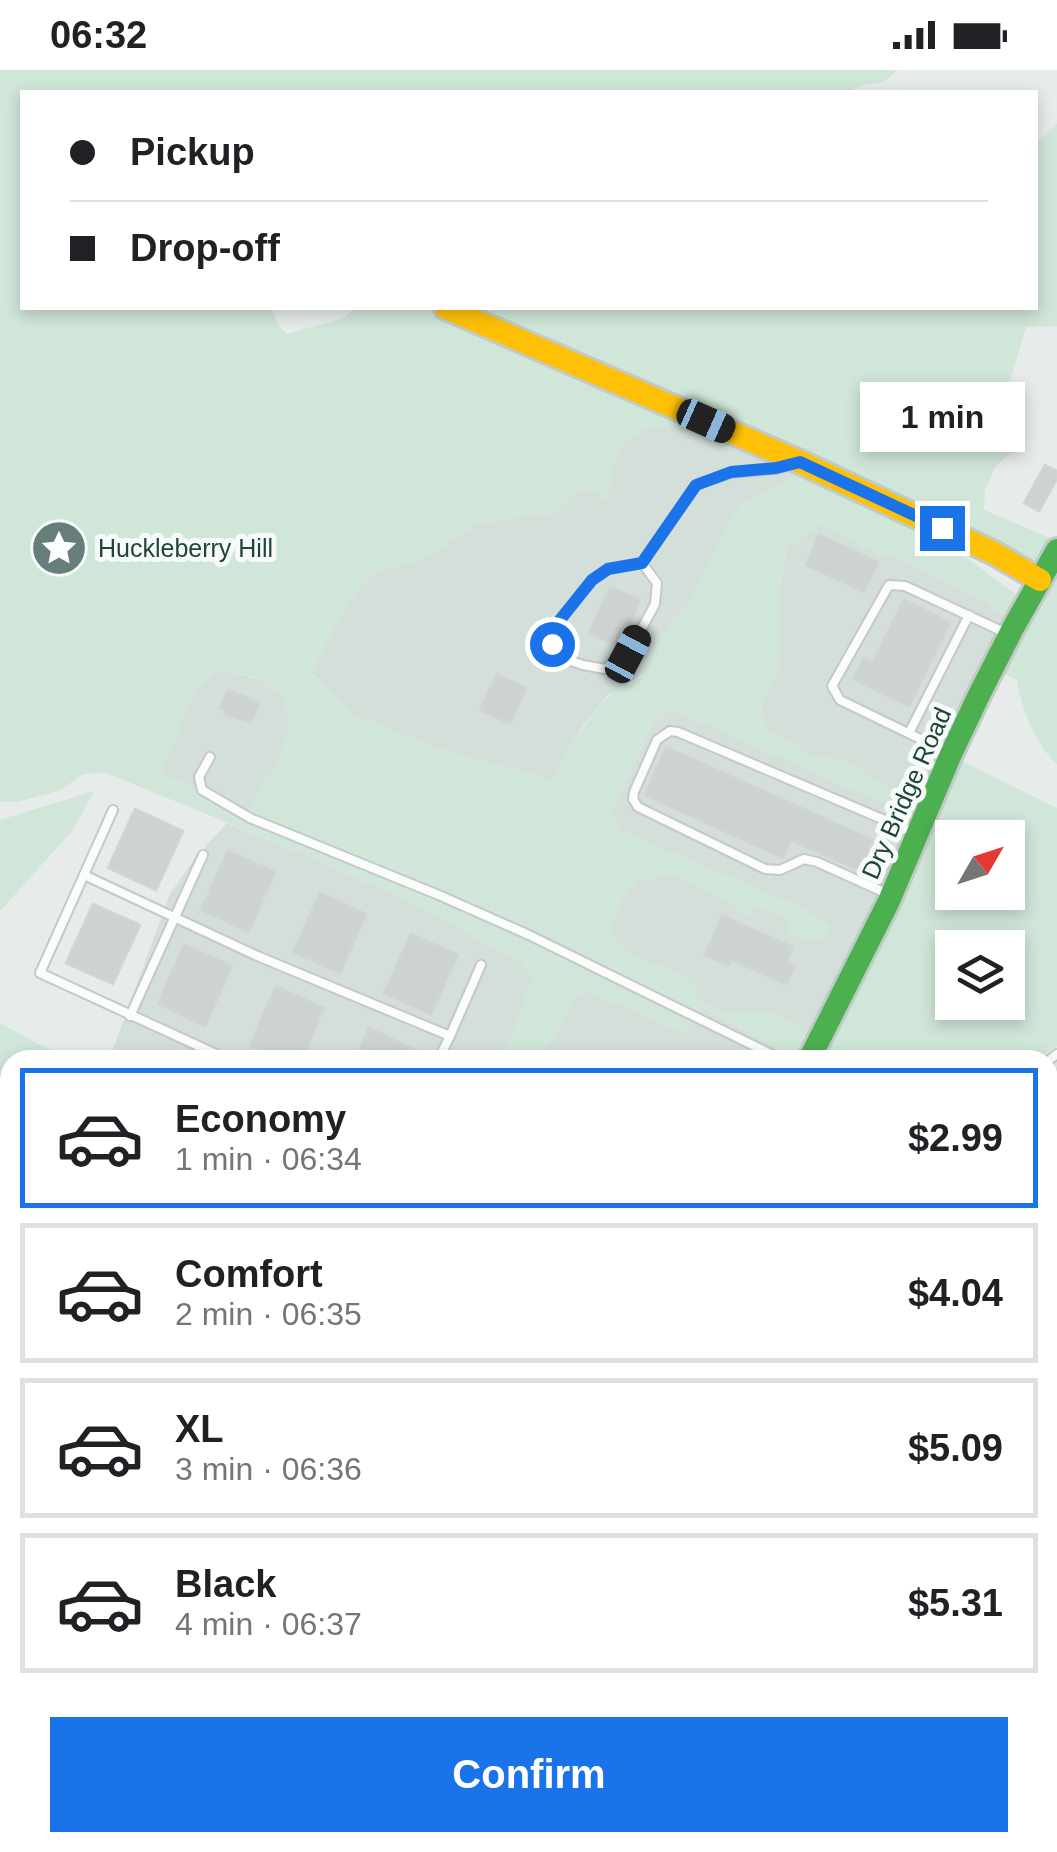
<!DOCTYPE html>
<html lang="en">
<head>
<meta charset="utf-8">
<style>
  body { margin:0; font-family:Helvetica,sans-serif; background:#f2f2f2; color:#202124; height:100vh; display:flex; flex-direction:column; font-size:38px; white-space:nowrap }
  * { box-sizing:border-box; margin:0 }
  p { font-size:32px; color:#757577 }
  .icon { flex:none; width:55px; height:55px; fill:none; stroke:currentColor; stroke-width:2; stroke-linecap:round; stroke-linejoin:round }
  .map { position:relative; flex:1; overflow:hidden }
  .side { position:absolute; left:0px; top:980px; width:1058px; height:802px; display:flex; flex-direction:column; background:#fff; border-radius:30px 30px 0 0; box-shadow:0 5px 15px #0003 }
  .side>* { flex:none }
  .guide { position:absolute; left:20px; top:20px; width:1018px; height:220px; border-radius:0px; box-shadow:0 5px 15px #0003; display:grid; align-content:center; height:220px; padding:0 50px; background:#fff }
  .needle { width:65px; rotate:51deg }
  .tools { position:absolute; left:935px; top:750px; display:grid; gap:20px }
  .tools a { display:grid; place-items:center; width:90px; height:90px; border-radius:0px; background:#fff; box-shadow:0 5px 15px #0003; font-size:50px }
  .end { position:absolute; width:45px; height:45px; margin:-22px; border:12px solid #1a73e8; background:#fff; box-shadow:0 0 0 5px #fff }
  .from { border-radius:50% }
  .bubble { position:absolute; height:70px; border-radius:0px; background:#fff; box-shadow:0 5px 15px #0003; font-size:32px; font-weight:700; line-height:70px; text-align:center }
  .car { position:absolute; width:30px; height:60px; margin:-30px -15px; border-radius:12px; box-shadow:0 0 8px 2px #0007; background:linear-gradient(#222 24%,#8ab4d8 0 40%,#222 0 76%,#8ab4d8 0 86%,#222 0) }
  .guide b { display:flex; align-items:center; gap:35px; height:95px; font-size:38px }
  .guide b+b { border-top:2px solid #e0e0e0 }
  .guide i { width:25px; height:25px; background:#202124 }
  ul { padding:18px 0 0; list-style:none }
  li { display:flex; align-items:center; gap:30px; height:140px; margin:0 20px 15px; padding:0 30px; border:5px solid #e0e0e0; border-radius:0px }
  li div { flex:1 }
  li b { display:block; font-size:38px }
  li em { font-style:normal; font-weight:700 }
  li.selected { border-color:#1a73e8 }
  li>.icon { width:90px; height:90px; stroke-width:1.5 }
  .cta { display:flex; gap:20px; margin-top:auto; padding:20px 50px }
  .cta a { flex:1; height:115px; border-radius:0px; background:#1a73e8; color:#fff; font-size:40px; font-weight:700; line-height:115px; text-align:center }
  .status { display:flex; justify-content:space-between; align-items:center; height:70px; padding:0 50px; background:#fff; direction:ltr }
  .status svg { height:28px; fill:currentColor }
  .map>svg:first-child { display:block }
</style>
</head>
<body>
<div class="status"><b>06:32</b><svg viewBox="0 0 49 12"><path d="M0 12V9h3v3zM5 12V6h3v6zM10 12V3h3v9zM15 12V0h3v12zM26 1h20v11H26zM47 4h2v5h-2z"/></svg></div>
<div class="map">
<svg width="1057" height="1782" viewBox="0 0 1057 1782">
  <rect width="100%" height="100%" fill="#e7ecea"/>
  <!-- built -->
  <g fill="#d4dfda">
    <polygon points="702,348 802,403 741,434 717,474 692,530 657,570 649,601 607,626 584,655 551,710 439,679 354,645 311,603 340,545 374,501 409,494 432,485 477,453 559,442 560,437 581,418 594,422 611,402 621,375 649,356 678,358"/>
    <polygon points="819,454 882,486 891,484 983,529 991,537 1015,550 930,733 900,720 885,717 850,693 809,685 767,658 760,635 778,604 780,556 779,521 787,478"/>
    <polygon points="218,599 259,609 282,625 291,656 273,702 261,716 249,741 159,704 196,620"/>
    <polygon points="672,639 896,739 914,759 819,970 775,943 731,943 702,934 695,927 696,916 668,899 647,892 626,880 610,863 619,833 639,810 676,804 722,830 733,832 746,847 755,837 777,843 791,853 789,864 801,869 800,837 618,760 611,741 654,652"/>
    <polygon points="227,753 326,793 418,837 521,891 532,910 507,978 501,990 109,990 170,824 194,789"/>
    <polygon points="589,921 685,963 700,936 799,990 545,990 542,985 577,926"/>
    <polygon points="107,1772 396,1773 391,1782 91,1782 104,1777"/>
  </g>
  <!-- green -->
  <g fill="#cfe6d8" fill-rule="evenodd">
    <path d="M 0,0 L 897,0 L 884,12 L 865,15 L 845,22 L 22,22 L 22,238 L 272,238 C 273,246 281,259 287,264 L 343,248 L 355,238 L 1035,238 L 1035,75 L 1057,53 L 1057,256 L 1026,257 L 1009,314 L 1015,350 L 1016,366 L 1013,380 L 995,397 L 985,420 L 984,440 L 1057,471 L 1057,694 C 1035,674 1022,640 1017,610 L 993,598 L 1015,549 L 991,537 L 983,529 L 891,484 L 882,487 L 819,454 L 787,478 L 779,521 L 780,556 L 778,604 L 760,635 L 767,658 L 809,685 L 850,693 L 885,717 L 900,720 L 930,733 L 954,687 L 1057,738 L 1057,976 L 1036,990 L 799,990 L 701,937 L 686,963 L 589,921 L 577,926 L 542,985 L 545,990 L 501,990 L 507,978 L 532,910 L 521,891 L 418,837 L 326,793 L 106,703 L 83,704 L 61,720 L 17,732 L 0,732 ZM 702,349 L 802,403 L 741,434 L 717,474 L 692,530 L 657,570 L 649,601 L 629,615 L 624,612 C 592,639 573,674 551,710 L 439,679 L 354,645 L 311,604 L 340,545 L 374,501 L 409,494 L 432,485 L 477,453 L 559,442 L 560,437 L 581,418 L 594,422 L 608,433 L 611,402 L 621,376 L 649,356 L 678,358 ZM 901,439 L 1036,517 L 1025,531 ZM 218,599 L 258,608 L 282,625 L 291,656 L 273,702 L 261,716 L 250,740 L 160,705 L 196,619 ZM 671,639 L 896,739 L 914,759 L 819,969 L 775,943 L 731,943 L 703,934 L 695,927 L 696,916 L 668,899 L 647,892 L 626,880 L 610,863 L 619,833 L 640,810 L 676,804 L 722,830 L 733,832 L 747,848 L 755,837 L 777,843 L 791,853 L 788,864 L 801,869 L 828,868 L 831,855 L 800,837 L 618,760 L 611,740 L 654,652 ZM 952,768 L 1008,768 L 1008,822 L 952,822 ZM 952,878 L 1008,878 L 1008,932 L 952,932 Z"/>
    <polygon points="94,721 73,760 0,841 0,750"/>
    <polygon points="0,953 38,974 75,990 10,990 10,1153 0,1142"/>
    <polygon points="0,1253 10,1259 10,1772 107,1773 104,1777 91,1782 6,1782 0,1780"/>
  </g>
  <!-- building -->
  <g fill="#ced3d1" stroke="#cfd5d3" stroke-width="2.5">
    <polygon points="1045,395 1057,401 1057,409 1039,441 1024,433"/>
    <polygon points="819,465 878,492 864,522 806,495"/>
    <polygon points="610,517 640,530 619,577 589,563"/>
    <polygon points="904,529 950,553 909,636 853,609 864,588 873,592"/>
    <polygon points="497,604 526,618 510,654 480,640"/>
    <polygon points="228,620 241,626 241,624 259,634 251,652 224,644 226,641 220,638"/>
    <polygon points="666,677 873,770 859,800 791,770 783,788 645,725"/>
    <polygon points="135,739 183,761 156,820 108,798"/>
    <polygon points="228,781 275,802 249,862 201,840"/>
    <polygon points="320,823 366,844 340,903 293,882"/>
    <polygon points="93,834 140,855 113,914 66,893"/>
    <polygon points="722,846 793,877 786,892 795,896 786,914 732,890 729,896 705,885"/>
    <polygon points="411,864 458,885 431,944 384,923"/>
    <polygon points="184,875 232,896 205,956 158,934"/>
    <polygon points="276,916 324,938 301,990 282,990 250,975"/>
    <polygon points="369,958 416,980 411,990 355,990"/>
  </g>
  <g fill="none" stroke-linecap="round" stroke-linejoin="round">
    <!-- lane casing -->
    <g stroke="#c4c9c7" stroke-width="12">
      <g id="lane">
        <polyline points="642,493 608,499 592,510 560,549 552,574 562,588 583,595 605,599 628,584 655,534 657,513 642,493 696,415 731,403 776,399 791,395"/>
        <polyline points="909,663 969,545"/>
        <polyline points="947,682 840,630 832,616 889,515 905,516 1008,564"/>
        <polyline points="210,687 199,707 202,720 250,748 441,826 529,865 783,990"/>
        <polyline points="113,740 40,903 229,990"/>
        <polyline points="84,805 255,885 450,966 438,990"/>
        <polyline points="890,825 817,792 804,789 780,800 765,799 638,737 633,729 634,722 657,670 670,661 678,662 915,763"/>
        <polyline points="130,946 203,785"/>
        <polyline points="450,966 481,895"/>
        <polyline points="1048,991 1057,984"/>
        <polyline points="325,1772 347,1782"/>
        <polyline points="705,1772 710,1782"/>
      </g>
    </g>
    <!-- street casing -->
    <g stroke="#c4c9c7" stroke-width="20">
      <polyline id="street" points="0,1191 10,1197"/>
    </g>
    <!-- fast casing -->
    <g stroke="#c2cac8" stroke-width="28">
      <polyline id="fast" points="809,990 889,831 951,684 979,625 1013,558 1057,480"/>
    </g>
    <!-- slow casing -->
    <g stroke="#c2cac8" stroke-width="28">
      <g id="slow">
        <polyline points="446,238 800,392 994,483 1040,510"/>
        <polyline points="390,1782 395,1772"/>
      </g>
    </g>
    <!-- lane -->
    <use href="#lane" stroke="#fbfcfc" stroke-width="8"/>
    <!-- street -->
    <use href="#street" stroke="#fbfcfc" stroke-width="15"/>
    <!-- fast -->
    <use href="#fast" stroke="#4caf50" stroke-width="22"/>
    <!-- slow -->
    <use href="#slow" stroke="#ffc107" stroke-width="22"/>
  </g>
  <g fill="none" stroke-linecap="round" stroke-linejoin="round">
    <!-- route -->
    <polyline stroke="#1a73e8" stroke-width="12" points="552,574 560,550 592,510 608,499 642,493 696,415 731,402 776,398 800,392 942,458"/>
  </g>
  <!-- icons -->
  <defs>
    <g id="sight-disc" transform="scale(2.875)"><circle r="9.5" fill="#677e7a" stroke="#f6fbf9"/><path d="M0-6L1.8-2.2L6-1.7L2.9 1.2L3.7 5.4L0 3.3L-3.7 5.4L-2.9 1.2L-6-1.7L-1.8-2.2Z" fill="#fff"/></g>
  </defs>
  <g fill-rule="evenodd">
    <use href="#sight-disc" x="59" y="478"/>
  </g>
  <g text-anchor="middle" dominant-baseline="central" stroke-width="10" stroke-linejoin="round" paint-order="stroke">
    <!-- poi labels -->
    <g font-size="25" fill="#22433d" stroke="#f6fbf9" text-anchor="start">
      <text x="98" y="478">Huckleberry Hill</text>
    </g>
    <!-- street labels -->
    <g font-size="25" fill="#22433d" stroke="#f6fbf9">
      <text transform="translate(906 723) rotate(-66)">Dry Bridge Road</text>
    </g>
  </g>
</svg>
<div class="tools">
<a><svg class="needle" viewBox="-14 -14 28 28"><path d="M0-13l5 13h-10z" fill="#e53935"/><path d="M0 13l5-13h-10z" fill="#757577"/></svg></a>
<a><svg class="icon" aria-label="layers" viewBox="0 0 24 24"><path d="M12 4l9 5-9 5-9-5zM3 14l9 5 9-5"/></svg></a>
</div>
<i class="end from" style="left:552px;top:574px"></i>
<i class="end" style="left:942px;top:458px"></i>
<div class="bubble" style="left:860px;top:312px;width:165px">1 min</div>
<i class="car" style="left:706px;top:351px;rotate:114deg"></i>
<i class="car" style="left:628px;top:584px;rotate:28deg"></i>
<div class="guide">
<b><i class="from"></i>Pickup</b>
<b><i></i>Drop-off</b>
</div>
<section class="side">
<ul>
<li class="selected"><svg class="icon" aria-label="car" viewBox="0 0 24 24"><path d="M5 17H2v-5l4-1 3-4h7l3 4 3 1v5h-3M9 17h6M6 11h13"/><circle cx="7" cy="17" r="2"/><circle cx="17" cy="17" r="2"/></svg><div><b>Economy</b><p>1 min · 06:34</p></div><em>$2.99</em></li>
<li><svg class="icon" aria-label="car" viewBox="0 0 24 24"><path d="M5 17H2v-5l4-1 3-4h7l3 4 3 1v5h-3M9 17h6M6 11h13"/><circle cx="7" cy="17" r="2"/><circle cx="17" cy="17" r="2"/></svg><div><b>Comfort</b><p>2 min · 06:35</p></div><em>$4.04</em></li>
<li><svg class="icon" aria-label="car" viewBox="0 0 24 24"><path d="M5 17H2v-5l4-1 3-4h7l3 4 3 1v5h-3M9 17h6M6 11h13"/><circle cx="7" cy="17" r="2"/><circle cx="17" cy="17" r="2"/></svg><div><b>XL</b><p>3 min · 06:36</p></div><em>$5.09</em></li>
<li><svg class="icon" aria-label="car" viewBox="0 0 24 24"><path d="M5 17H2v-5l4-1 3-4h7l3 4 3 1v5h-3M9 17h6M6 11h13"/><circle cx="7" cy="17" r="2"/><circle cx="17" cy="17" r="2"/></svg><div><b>Black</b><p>4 min · 06:37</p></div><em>$5.31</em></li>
</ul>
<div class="cta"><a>Confirm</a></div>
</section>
</div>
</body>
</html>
